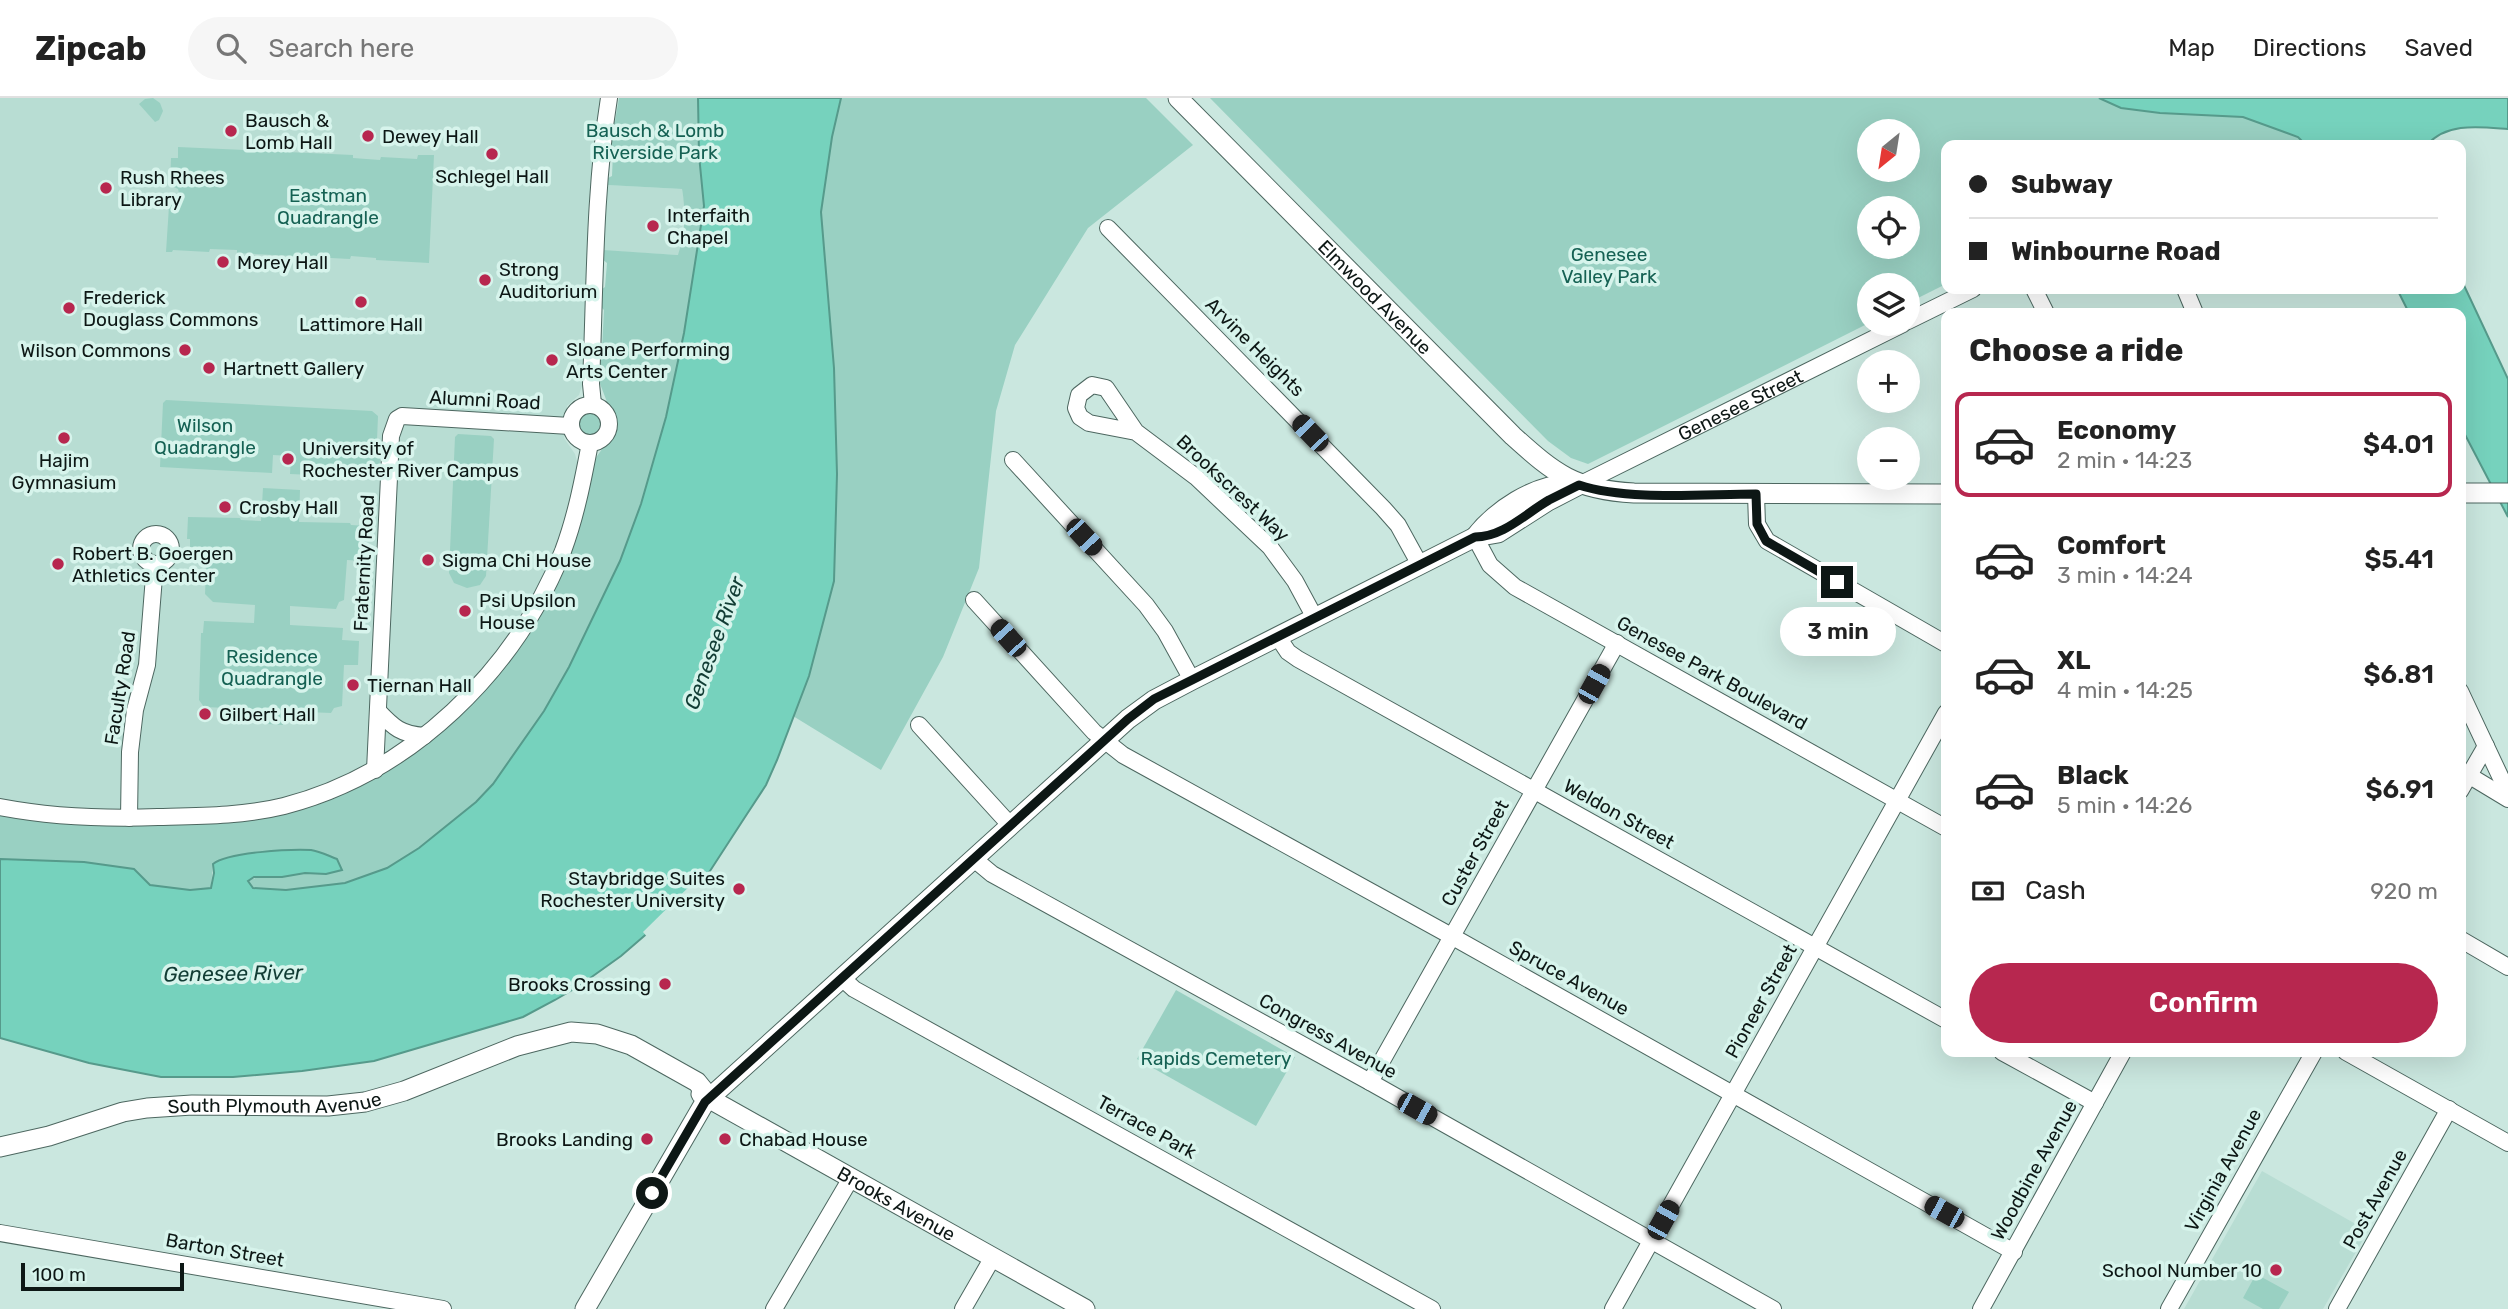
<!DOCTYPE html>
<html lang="en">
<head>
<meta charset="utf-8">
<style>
  body { margin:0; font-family:Rubik,sans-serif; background:#f6f6f6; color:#222; height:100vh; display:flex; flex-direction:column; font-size:26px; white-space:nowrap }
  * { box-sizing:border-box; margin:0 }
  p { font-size:23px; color:#767676 }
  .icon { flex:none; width:38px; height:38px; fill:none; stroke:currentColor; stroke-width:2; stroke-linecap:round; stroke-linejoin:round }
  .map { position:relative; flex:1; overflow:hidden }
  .drawer { position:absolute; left:1941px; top:210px; width:525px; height:749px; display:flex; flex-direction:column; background:#fff; border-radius:14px; box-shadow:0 7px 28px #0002 }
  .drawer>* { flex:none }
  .hud { position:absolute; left:1941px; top:42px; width:525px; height:154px; border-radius:14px; box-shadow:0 7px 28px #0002; display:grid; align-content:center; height:154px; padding:0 28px; background:#fff }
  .needle { width:46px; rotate:210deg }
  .controls { position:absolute; left:1857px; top:21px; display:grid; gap:14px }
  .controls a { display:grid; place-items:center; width:63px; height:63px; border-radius:50%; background:#fff; box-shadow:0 7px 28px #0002; font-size:35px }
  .scale { position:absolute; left:21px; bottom:18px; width:163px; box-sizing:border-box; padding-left:7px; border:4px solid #0d1715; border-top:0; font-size:19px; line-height:24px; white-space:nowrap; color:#0d1715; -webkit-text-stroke:5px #d7f4ec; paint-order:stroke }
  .end { position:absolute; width:32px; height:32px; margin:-16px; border:9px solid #0d1715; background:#fff; box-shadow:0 0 0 4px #fff }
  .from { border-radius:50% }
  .bubble { position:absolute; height:49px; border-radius:24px; background:#fff; box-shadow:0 7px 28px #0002; font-size:23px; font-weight:600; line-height:49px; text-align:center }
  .car { position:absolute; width:21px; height:42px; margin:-21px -10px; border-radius:9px; box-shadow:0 0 5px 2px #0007; background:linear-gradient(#222 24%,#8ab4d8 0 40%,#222 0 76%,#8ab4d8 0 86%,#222 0) }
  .hud b { display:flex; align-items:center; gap:24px; height:66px; font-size:26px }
  .hud b+b { border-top:2px solid #e0e0e0 }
  .hud i { width:18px; height:18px; background:#222 }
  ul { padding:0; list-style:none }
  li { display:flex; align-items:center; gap:21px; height:105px; margin:0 14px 10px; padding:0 14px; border:4px solid transparent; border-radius:14px }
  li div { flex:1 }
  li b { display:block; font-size:26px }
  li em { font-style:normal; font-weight:600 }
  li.current { border-color:#b7274f }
  li>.icon { width:63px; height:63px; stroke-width:1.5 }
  h2 { padding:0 28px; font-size:32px; line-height:84px }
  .pay { display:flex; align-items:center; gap:18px; height:77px; padding:0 28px; font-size:26px }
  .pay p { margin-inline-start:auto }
  .button { display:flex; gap:14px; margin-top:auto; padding:14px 28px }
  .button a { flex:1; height:80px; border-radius:42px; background:#b7274f; color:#fff; font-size:28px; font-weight:600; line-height:80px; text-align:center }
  header { display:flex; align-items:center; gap:42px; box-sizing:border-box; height:98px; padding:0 35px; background:#fff; border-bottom:2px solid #e0e0e0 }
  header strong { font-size:33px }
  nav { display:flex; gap:38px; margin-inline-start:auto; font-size:24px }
  .search { width:490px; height:63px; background:#f6f6f6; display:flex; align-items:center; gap:18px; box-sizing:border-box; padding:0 24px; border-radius:38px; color:#767676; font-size:26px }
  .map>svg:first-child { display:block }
</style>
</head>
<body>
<header>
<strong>Zipcab</strong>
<div class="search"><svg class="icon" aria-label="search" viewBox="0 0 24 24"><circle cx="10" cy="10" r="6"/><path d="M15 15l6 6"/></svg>Search here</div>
<nav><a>Map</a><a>Directions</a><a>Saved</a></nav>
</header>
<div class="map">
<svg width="2508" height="1211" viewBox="0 0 2508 1211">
  <rect width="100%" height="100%" fill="#cae7df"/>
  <!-- built -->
  <g fill="#b8ddd3">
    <polygon points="0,0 603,0 607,87 682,91 685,107 679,157 591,152 584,282 579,297 567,308 564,340 575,356 578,367 574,395 549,471 494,559 437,619 388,656 320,691 265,705 113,714 0,704"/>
    <polygon points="2262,1073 2368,1133 2323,1211 2184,1211"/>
  </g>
  <!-- green -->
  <g fill="#99d0c2" fill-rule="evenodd">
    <polygon points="153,0 160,5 163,13 159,22 155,24 139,6 145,1"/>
    <path d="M 619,0 L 698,0 L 699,57 L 704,108 L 684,235 L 666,319 L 641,406 L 620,463 L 569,569 L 544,613 L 493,686 L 476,704 L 419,750 L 387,770 L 345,785 L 285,792 L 253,790 L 247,783 C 258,776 311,775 326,776 L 337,761 C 329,758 320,753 311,752 C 291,751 228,754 213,766 L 211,790 L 190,792 L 150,787 L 134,771 L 84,764 L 0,761 L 0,716 L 226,722 L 380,676 L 408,658 L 438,635 L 521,541 L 595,361 L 614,334 L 615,325 L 599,283 L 599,254 L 602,251 L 604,212 L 600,208 L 601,192 L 605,189 L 607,165 L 602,161 L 603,152 L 678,157 C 685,135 686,113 682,91 L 607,87 L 608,80 L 612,78 L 613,54 L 609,49 L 611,26 L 615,23 Z"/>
    <polygon points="841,0 1146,0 1193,47 1088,130 1015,247 996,313 979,470 943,559 881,672 793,618 809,578 834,483 837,376 834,270 821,114 832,39"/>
    <path d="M 1210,0 L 2099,0 L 2121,10 L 2160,15 L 2243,19 L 2298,39 L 2306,47 L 1946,47 L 1946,186 L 1908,205 L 1908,187 L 1869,187 L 1869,225 L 1588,366 L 1571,360 L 1548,343 ZM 1869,33 L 1908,33 L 1908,72 L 1869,72 ZM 1869,110 L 1908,110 L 1908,149 L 1869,149 Z"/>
    <polygon points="178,49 353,57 353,60 380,62 381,59 417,61 418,57 434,57 429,165 376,162 376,160 351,158 350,161 237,155 237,152 210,151 209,154 173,152 172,154 166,154 169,108 177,105 180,100 178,91 170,87 171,60 178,60"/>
    <polygon points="166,302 372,313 378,318 377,342 381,342 379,380 290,376 291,358 273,357 272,375 160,369 163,305"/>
    <circle cx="589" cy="326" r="12"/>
    <polygon points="458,336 491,338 494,341 486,478 480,487 467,490 454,485 449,475 455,339"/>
    <polygon points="263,390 300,392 299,424 350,425 351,427 367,428 364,463 347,462 344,502 339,504 336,511 290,508 290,527 343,530 342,542 359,543 358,567 344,567 342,608 334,610 331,615 284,613 283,627 253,625 253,611 204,609 199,602 201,535 203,535 204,523 254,525 255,507 213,504 205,496 207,455 195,454 195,449 190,449 190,441 187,441 188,419 240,420 241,422 261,423"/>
    <polygon points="1176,892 1295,959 1256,1028 1137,961"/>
    <polygon points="2256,1176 2289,1194 2279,1211 2263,1211 2243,1200"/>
  </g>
  <!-- water -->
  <g fill="#76d2bd" stroke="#569a8b" stroke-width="2">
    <path d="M 698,0 L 841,0 L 832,39 L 821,114 L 834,270 L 837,376 L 834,483 L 809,578 L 777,662 L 766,687 L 747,716 L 710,773 L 695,789 L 658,826 L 621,858 L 579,888 L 555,902 L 523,919 L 374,963 L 302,973 L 233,979 L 161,979 L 89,965 L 0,940 L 0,761 L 84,764 L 134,771 L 150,787 L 190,792 L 211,790 L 214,775 L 213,766 C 228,754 291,751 311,752 C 319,753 329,758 337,761 L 342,772 L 326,776 L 305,775 L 282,779 L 254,779 L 248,783 L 253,790 L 286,792 L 345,785 L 387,770 L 419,750 L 476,704 L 493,686 L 544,613 L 569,569 L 620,463 L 641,406 L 666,319 L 684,235 L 704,108 L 699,57 Z"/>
    <path d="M 2099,0 L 2508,0 L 2508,31 C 2480,29 2447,24 2427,47 L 2306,47 L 2298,39 L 2243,19 L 2160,15 L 2121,10 Z"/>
    <polygon points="2461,181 2508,281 2508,419 2461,329 2460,215 2409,215 2397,191 2460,191"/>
  </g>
  <!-- pier -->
  <polygon fill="#cae7df" points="705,773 710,777 648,840 643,834"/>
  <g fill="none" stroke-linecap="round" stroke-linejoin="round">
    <!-- minor casing -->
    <g stroke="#4d6760" stroke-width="18">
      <g id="minor">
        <polyline points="1108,130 1383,410 1398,427 1420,467"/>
        <polyline points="2034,191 2046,215"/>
        <polyline points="2185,191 2195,215"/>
        <polyline points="1908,223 1973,191"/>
        <path d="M 593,306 L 591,286 C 595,191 594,94 609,0"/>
        <circle cx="590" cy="326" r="19"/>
        <polyline points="1136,334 1106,290 1092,287 1079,297 1076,310 1080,319 1089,325 1136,334 1196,379 1270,449 1295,483 1315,520"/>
        <polyline points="1013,362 1146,507 1165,533 1192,582"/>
        <path id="s1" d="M 1579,387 L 1903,226"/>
        <polyline points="1756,396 1757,426 1767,443 1946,546"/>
        <circle cx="156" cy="451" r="15"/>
        <polyline points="1475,439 1490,467 1515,489 1946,730"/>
        <polyline points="974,502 1094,634 1123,657 1453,839 2014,1154"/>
        <polyline points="1278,539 1288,554 1298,561 1946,922"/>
        <polyline points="2460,593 2508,695"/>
        <path d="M 378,613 C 394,630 401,636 424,638"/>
        <polyline points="919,627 1011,728"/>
        <polyline points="375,672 391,338 397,321 402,318 570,328"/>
        <polyline points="2460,672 2508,701"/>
        <polyline points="2460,693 2486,648"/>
        <path d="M 0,709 C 53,719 105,721 158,719 C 199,718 244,718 284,708 C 411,675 515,573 563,453 C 576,418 583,382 590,345"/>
        <polyline points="129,720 130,654 135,612 147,567 155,466"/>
        <polyline points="974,761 992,776 1370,984 1773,1211"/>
        <polyline points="2460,841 2508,869"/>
        <polyline points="843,881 854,891 1432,1211"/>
        <polyline points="2002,954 2095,1005"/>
        <polyline points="2346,954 2508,1045"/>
        <polyline points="1370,984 1617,545"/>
        <polyline points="0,1135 443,1211"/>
        <polyline points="774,1211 851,1080"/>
        <polyline points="963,1211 993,1159"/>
        <polyline points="1613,1211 1946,615"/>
        <polyline points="1981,1211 2123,954"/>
        <polyline points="2169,1211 2314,954"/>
        <polyline points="2337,1211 2449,1011"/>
      </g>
    </g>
    <!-- major casing -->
    <g stroke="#4d6760" stroke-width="21">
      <g id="major">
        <path id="s2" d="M 1178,0 L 1513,338 C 1555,376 1575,392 1634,395 L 1946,396"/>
        <polyline points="2460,395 2508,395"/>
        <path d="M 1475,439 C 1496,412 1533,388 1568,386"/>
        <path id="s3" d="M 701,996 L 1085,1211"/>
        <path id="s4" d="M 0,1049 L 49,1038 L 123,1014 L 147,1010 L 192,1007 L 328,1008 L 365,1004 L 404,993 L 517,948 L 571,934 L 597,936 L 631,947 L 697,984 L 710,1000"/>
        <polyline points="585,1211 705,1004 1128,621 1154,602 1192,582 1475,439 1498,435 1548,403 1579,387"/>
      </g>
    </g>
    <!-- minor -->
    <use href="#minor" stroke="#fff" stroke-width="16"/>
    <!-- major -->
    <use href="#major" stroke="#fff" stroke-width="19"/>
  </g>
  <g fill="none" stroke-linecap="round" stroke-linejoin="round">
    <!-- route -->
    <path stroke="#0d1715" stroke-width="9" d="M 652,1095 L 705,1004 L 1128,621 L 1154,601 L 1192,582 L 1475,439 C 1503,439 1525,416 1549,402 C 1559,397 1569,392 1579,387 C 1628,403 1703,396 1756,396 L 1757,426 L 1766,443 L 1837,484"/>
  </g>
  <!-- markers -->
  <g fill="#b7274f" stroke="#d7f4ec" stroke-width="2.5">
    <circle cx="231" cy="33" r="7"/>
    <circle cx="368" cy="38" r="7"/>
    <circle cx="492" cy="56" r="7"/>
    <circle cx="106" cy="90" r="7"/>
    <circle cx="653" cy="128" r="7"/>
    <circle cx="223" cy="164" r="7"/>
    <circle cx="485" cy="182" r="7"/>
    <circle cx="361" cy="204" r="7"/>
    <circle cx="69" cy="210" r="7"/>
    <circle cx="185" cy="252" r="7"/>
    <circle cx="552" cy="262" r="7"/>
    <circle cx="209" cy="270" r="7"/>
    <circle cx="64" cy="340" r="7"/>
    <circle cx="288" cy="361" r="7"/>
    <circle cx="225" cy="409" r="7"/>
    <circle cx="428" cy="462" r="7"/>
    <circle cx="58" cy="466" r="7"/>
    <circle cx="465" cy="513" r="7"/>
    <circle cx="353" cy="587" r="7"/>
    <circle cx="205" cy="616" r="7"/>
    <circle cx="739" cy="791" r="7"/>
    <circle cx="665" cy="886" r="7"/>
    <circle cx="647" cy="1041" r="7"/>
    <circle cx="725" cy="1041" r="7"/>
    <circle cx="2276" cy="1172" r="7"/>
  </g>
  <g text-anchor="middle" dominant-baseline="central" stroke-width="7" stroke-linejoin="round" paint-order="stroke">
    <!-- poi labels -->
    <g font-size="19" fill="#0d1715" stroke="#d7f4ec" text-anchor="start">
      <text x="245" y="22">Bausch &amp;<tspan x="245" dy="22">Lomb Hall</tspan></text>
      <text x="382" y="38">Dewey Hall</text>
      <text x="492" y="78" text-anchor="middle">Schlegel Hall</text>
      <text x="120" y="79">Rush Rhees<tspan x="120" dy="22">Library</tspan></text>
      <text x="667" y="117">Interfaith<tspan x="667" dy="22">Chapel</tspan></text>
      <text x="237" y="164">Morey Hall</text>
      <text x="499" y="171">Strong<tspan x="499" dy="22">Auditorium</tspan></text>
      <text x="83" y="199">Frederick<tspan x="83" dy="22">Douglass Commons</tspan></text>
      <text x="361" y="226" text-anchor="middle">Lattimore Hall</text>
      <text x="566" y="251">Sloane Performing<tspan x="566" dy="22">Arts Center</tspan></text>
      <text x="171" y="252" text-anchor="end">Wilson Commons</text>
      <text x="223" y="270">Hartnett Gallery</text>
      <text x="302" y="350">University of<tspan x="302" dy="22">Rochester River Campus</tspan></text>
      <text x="64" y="362" text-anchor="middle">Hajim<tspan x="64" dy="22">Gymnasium</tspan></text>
      <text x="239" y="409">Crosby Hall</text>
      <text x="72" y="455">Robert B. Goergen<tspan x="72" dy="22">Athletics Center</tspan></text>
      <text x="442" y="462">Sigma Chi House</text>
      <text x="479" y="502">Psi Upsilon<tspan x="479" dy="22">House</tspan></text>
      <text x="367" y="587">Tiernan Hall</text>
      <text x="219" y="616">Gilbert Hall</text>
      <text x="725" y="780" text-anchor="end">Staybridge Suites<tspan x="725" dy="22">Rochester University</tspan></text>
      <text x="651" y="886" text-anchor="end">Brooks Crossing</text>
      <text x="633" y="1041" text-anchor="end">Brooks Landing</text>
      <text x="739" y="1041">Chabad House</text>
      <text x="2262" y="1172" text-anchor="end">School Number 10</text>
    </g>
    <!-- park labels -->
    <g font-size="19" fill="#156153" stroke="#d7f4ec">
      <text x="655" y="32">Bausch &amp; Lomb<tspan x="655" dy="22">Riverside Park</tspan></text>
      <text x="328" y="97">Eastman<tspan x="328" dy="22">Quadrangle</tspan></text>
      <text x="1609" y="156">Genesee<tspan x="1609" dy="22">Valley Park</tspan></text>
      <text x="205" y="327">Wilson<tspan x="205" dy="22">Quadrangle</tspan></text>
      <text x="272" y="558">Residence<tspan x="272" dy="22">Quadrangle</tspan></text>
      <text x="1216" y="960">Rapids Cemetery</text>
    </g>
    <!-- street labels -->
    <g font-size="19" fill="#0d1715" stroke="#d7f4ec">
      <text stroke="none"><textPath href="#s2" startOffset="280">Elmwood Avenue</textPath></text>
      <text transform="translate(1255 249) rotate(45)">Arvine Heights</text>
      <text transform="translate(485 302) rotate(3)">Alumni Road</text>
      <text stroke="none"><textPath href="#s1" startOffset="180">Genesee Street</textPath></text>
      <text transform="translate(1233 390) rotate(43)">Brookscrest Way</text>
      <text transform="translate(364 465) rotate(-87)">Fraternity Road</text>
      <text transform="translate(1712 575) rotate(29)">Genesee Park Boulevard</text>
      <text transform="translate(120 590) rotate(-81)">Faculty Road</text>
      <text transform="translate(1619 716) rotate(29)">Weldon Street</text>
      <text transform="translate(1475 755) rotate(-61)">Custer Street</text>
      <text transform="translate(1569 880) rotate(29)">Spruce Avenue</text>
      <text transform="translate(1761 903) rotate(-61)">Pioneer Street</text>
      <text transform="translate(1328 938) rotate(29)">Congress Avenue</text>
      <text stroke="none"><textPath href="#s4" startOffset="280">South Plymouth Avenue</textPath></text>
      <text transform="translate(1147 1029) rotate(29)">Terrace Park</text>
      <text transform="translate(2034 1072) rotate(-61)">Woodbine Avenue</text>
      <text transform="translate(2223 1072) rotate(-61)">Virginia Avenue</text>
      <text transform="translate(2375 1101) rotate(-61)">Post Avenue</text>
      <text stroke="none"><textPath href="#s3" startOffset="224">Brooks Avenue</textPath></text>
      <text transform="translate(225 1152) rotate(10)">Barton Street</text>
    </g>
    <!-- water labels -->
    <g font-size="21" font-style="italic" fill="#113c34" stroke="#d7f4ec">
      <text transform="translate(714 545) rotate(-70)">Genesee River</text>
      <text transform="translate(233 875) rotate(-1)">Genesee River</text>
    </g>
  </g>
</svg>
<div class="controls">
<a><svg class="needle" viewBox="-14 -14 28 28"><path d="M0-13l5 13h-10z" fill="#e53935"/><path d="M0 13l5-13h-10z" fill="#767676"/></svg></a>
<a><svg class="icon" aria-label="locate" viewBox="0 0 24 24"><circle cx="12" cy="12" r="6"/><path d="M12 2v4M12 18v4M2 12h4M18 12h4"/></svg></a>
<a><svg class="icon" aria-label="layers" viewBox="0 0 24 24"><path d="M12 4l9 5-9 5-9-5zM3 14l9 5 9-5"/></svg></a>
<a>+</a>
<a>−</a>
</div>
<div class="scale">100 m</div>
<i class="end from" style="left:652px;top:1095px"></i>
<i class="end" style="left:1837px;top:484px"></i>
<div class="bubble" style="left:1780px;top:509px;width:116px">3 min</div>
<i class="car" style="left:1310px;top:335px;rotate:316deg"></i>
<i class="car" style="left:1084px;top:439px;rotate:137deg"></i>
<i class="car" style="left:1008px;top:540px;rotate:318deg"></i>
<i class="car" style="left:1594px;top:586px;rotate:29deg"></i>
<i class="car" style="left:1417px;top:1011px;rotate:119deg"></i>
<i class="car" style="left:1944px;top:1114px;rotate:299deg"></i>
<i class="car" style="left:1663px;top:1122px;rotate:29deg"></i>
<div class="hud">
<b><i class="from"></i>Subway</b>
<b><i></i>Winbourne Road</b>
</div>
<section class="drawer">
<h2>Choose a ride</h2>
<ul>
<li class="current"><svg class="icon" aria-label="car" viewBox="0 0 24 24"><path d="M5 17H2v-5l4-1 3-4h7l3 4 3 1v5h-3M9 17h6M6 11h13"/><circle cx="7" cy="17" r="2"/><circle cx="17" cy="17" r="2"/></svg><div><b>Economy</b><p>2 min · 14:23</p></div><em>$4.01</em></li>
<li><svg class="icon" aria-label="car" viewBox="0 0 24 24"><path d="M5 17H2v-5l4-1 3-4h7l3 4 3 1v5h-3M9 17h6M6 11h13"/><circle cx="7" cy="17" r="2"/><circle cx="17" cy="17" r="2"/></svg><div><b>Comfort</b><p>3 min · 14:24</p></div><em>$5.41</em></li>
<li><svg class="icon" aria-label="car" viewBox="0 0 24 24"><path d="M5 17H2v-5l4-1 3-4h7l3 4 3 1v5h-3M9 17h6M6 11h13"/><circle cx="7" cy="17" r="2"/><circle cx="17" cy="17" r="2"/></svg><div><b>XL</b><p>4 min · 14:25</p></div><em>$6.81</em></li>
<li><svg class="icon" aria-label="car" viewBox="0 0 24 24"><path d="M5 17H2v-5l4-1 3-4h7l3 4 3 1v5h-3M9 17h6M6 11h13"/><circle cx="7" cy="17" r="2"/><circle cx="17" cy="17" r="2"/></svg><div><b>Black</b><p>5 min · 14:26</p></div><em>$6.91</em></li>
</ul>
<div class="pay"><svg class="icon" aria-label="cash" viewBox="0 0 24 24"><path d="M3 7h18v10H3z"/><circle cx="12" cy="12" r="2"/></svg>Cash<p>920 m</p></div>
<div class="button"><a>Confirm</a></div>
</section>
</div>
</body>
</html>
